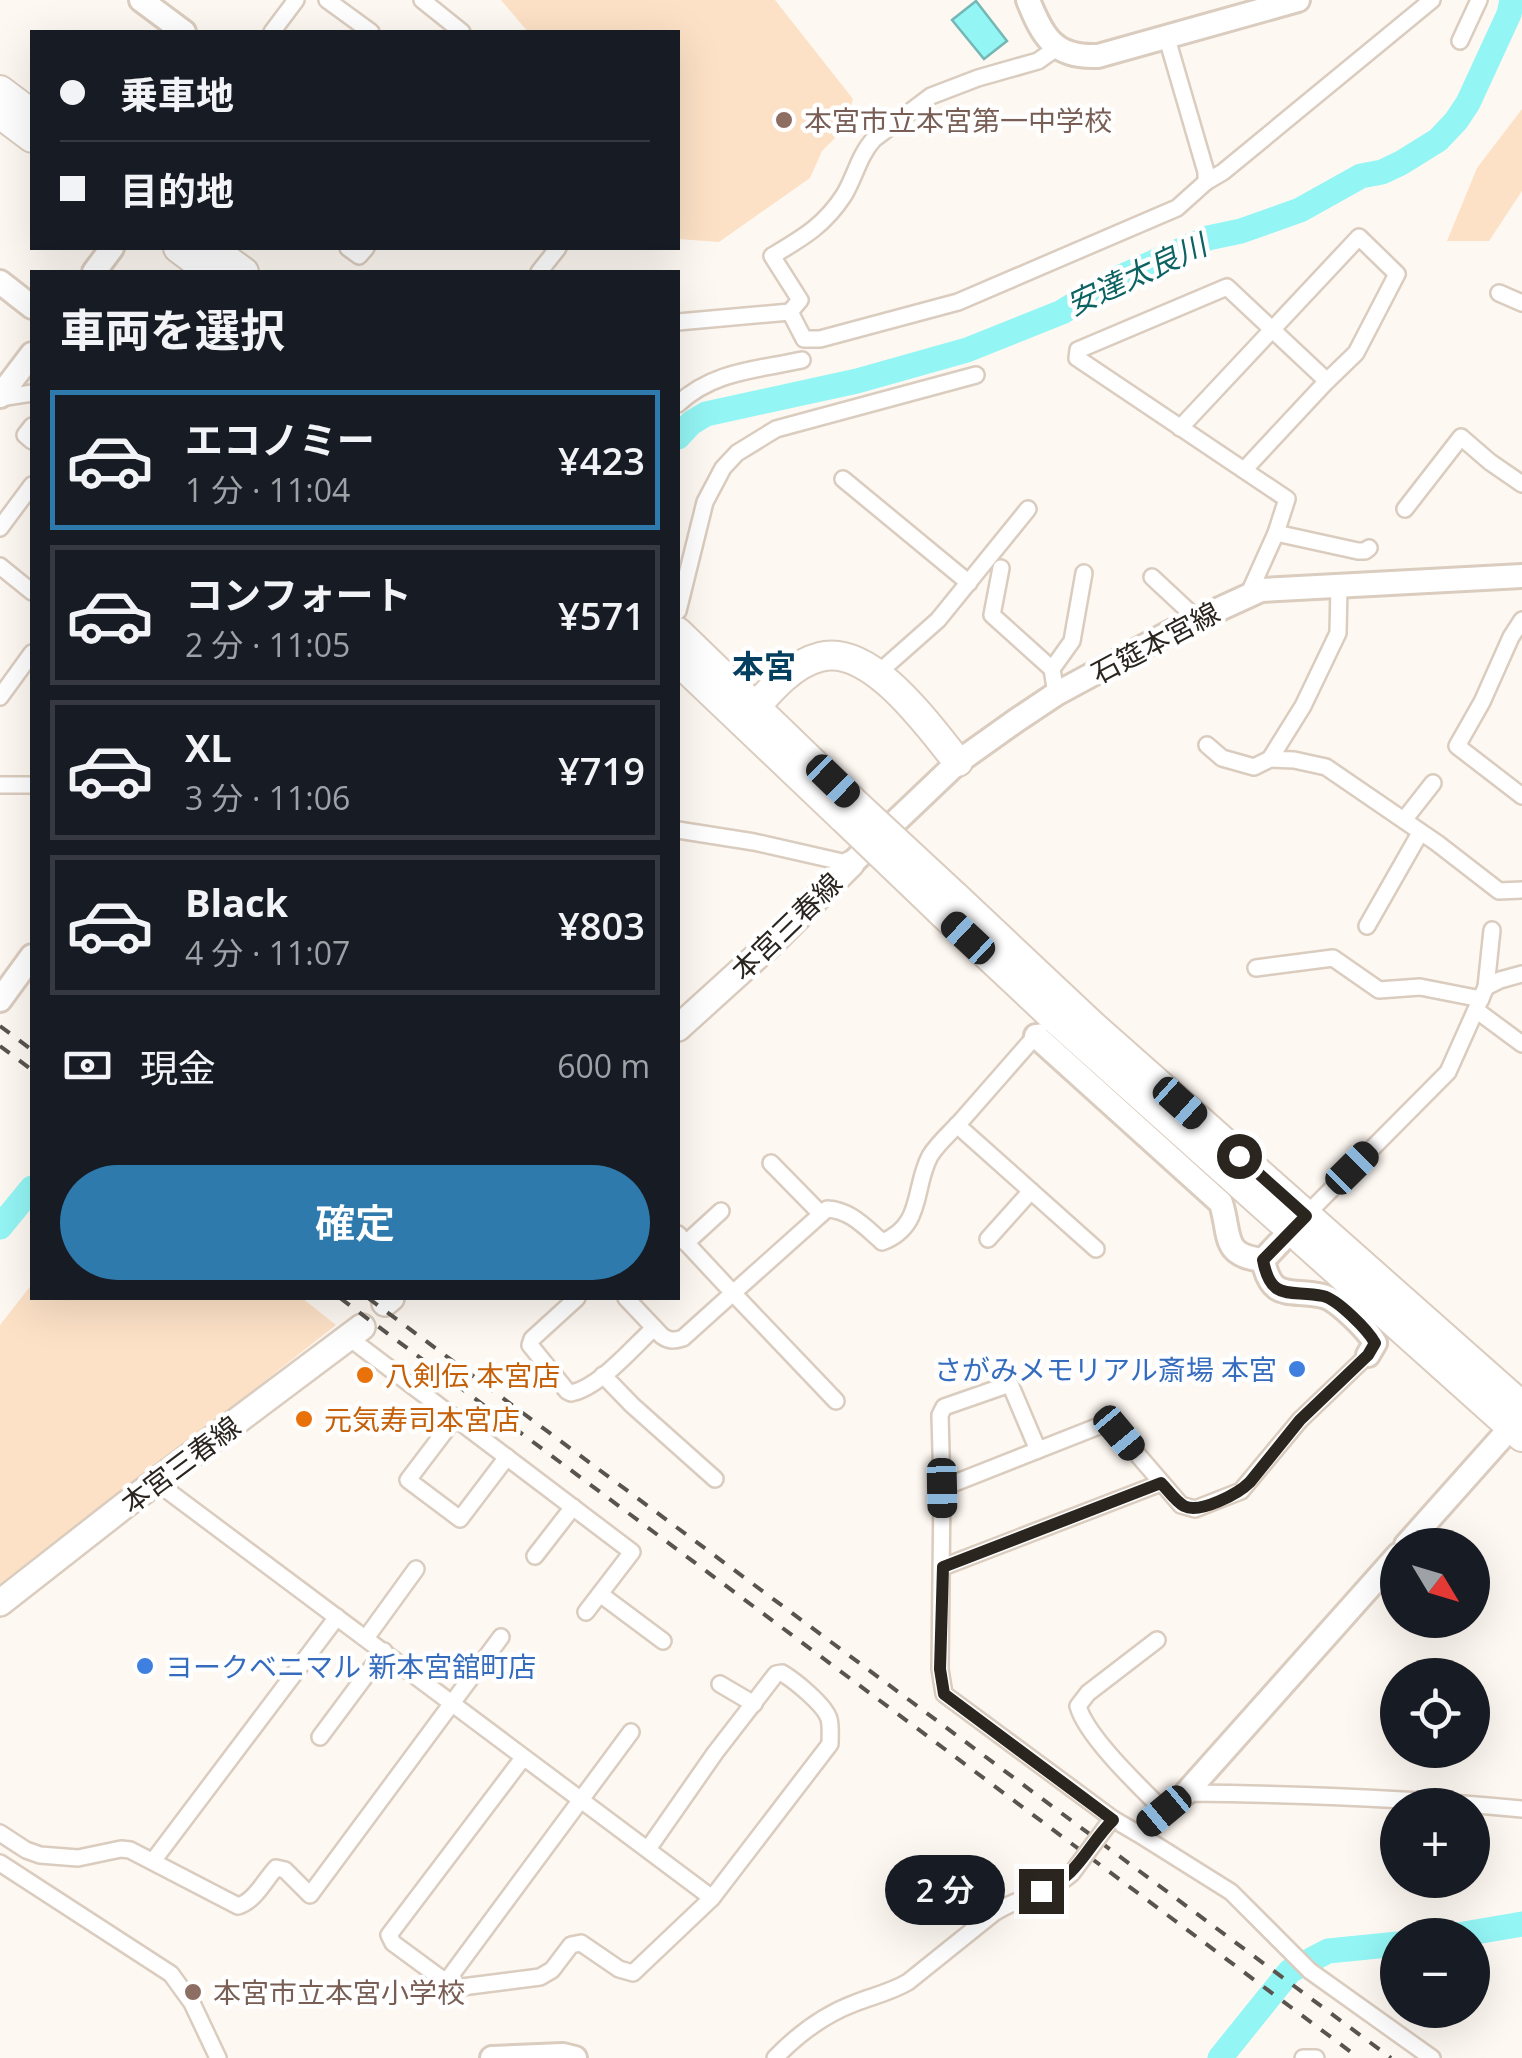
<!DOCTYPE html>
<html lang="ja">
<head>
<meta charset="utf-8">
<style>
  body { margin:0; font-family:"Open Sans","Noto Sans JP",sans-serif; background:#242831; color:#f1f3f6; height:100vh; display:flex; flex-direction:column; font-size:38px; white-space:nowrap }
  * { box-sizing:border-box; margin:0 }
  p { font-size:32px; color:#9ea1a6 }
  .icon { flex:none; width:55px; height:55px; fill:none; stroke:currentColor; stroke-width:2; stroke-linecap:round; stroke-linejoin:round }
  .map { position:relative; flex:1; overflow:hidden }
  .drawer { position:absolute; left:30px; top:270px; width:650px; height:1030px; display:flex; flex-direction:column; background:#171b24; border-radius:0px; box-shadow:0 10px 40px #0002 }
  .drawer>* { flex:none }
  .banner { position:absolute; left:30px; top:30px; width:650px; height:220px; border-radius:0px; box-shadow:0 10px 40px #0002; display:grid; align-content:center; height:220px; padding:0 30px; background:#171b24 }
  .needle { width:65px; rotate:128deg }
  .fabs { position:absolute; left:1380px; top:1528px; display:grid; gap:20px }
  .fabs a { display:grid; place-items:center; width:110px; height:110px; border-radius:50%; background:#171b24; box-shadow:0 10px 40px #0002; font-size:50px }
  .end { position:absolute; width:45px; height:45px; margin:-22px; border:12px solid #2a251f; background:#fff; box-shadow:0 0 0 5px #fff }
  .from { border-radius:50% }
  .bubble { position:absolute; height:70px; border-radius:35px; background:#171b24; box-shadow:0 10px 40px #0002; font-size:32px; font-weight:600; line-height:70px; text-align:center }
  .car { position:absolute; width:30px; height:60px; margin:-30px -15px; border-radius:12px; box-shadow:0 0 8px 2px #0007; background:linear-gradient(#222 24%,#8ab4d8 0 40%,#222 0 76%,#8ab4d8 0 86%,#222 0) }
  .banner b { display:flex; align-items:center; gap:35px; height:95px; font-size:38px }
  .banner b+b { border-top:2px solid #363941 }
  .banner i { width:25px; height:25px; background:#f1f3f6 }
  ul { padding:0; list-style:none }
  li { display:flex; align-items:center; gap:30px; height:140px; margin:0 20px 15px; padding:0 10px; border:5px solid #363941; border-radius:0px }
  li div { flex:1 }
  li b { display:block; font-size:38px }
  li em { font-style:normal; font-weight:600 }
  li.active { border-color:#2e7aad }
  li>.icon { width:90px; height:90px; stroke-width:1.5 }
  h2 { padding:0 30px; font-size:45px; line-height:120px }
  .pay { display:flex; align-items:center; gap:25px; height:110px; padding:0 30px; font-size:38px }
  .pay p { margin-inline-start:auto }
  .button { display:flex; gap:20px; margin-top:auto; padding:20px 30px }
  .button a { flex:1; height:115px; border-radius:60px; background:#2e7aad; color:#fff; font-size:40px; font-weight:600; line-height:115px; text-align:center }
  .map>svg:first-child { display:block }
</style>
</head>
<body>
<div class="map">
<svg width="1522" height="2058" viewBox="0 0 1522 2058">
  <rect width="100%" height="100%" fill="#fef8f2"/>
  <!-- green -->
  <g fill="#fce1c6">
    <polygon points="501,0 775,0 853,99 844,129 822,151 810,178 719,242 678,239 678,32 528,32"/>
    <polygon points="1522,109 1522,191 1489,241 1447,241 1477,168"/>
    <polygon points="32,1284 32,1298 302,1298 336,1325 0,1589 0,1325"/>
  </g>
  <!-- water -->
  <polygon fill="#93f5f4" stroke="#74b7b4" stroke-width="2.5" points="976,1 1007,41 984,59 952,20"/>
  <g fill="none" stroke-linecap="round" stroke-linejoin="round">
    <!-- river -->
    <g stroke="#93f5f4" stroke-width="25">
      <polyline points="678,437 691,423 706,414 857,381 967,350 1062,312 1114,280 1208,238 1241,231 1300,210 1361,176 1382,172 1401,163 1438,140 1456,121 1468,103 1509,14 1512,0"/>
      <polyline points="0,1227 32,1188"/>
      <polyline points="1458,1935 1522,1924"/>
      <polyline points="1220,2058 1290,1971 1328,1951 1398,1944"/>
    </g>
    <!-- street casing -->
    <g stroke="#daccbe" stroke-width="20">
      <g id="street">
        <polyline points="327,0 371,32"/>
        <polyline points="422,0 462,32"/>
        <polyline points="272,32 296,0"/>
        <polyline points="1460,41 1479,0"/>
        <polyline points="1206,182 1223,172 1432,0"/>
        <polyline points="348,248 359,256 366,248"/>
        <polyline points="539,272 558,248"/>
        <polyline points="1499,293 1522,303"/>
        <path d="M 790,312 L 800,300 L 772,256 C 802,238 824,226 844,195 C 855,177 859,155 874,139 L 931,96 L 978,78 L 1038,61 L 1058,47"/>
        <polyline points="678,322 790,312 804,339 820,339 958,302 1177,208 1206,182 1206,172 1166,35"/>
        <polyline points="0,398 32,393"/>
        <path d="M 678,404 C 713,371 756,370 802,360"/>
        <polyline points="32,426 25,435 32,441"/>
        <polyline points="1180,428 1359,237 1397,274 1356,353 1327,381 1244,470"/>
        <polyline points="843,479 969,583"/>
        <polyline points="1405,509 1461,437 1490,462 1522,484"/>
        <polyline points="0,528 32,485"/>
        <polyline points="1276,533 1358,551 1365,551 1369,548"/>
        <polyline points="0,566 32,592"/>
        <polyline points="1001,568 992,615 1052,669"/>
        <polyline points="1152,577 1196,618"/>
        <polyline points="1339,587 1338,633 1303,706 1270,759 1294,760 1326,767 1437,843 1499,891 1522,890"/>
        <polyline points="1249,593 1276,533 1287,499 1077,358 1078,350 1227,287 1327,381"/>
        <polyline points="678,611 705,502 723,468 737,453 776,429 976,375"/>
        <polyline points="877,674 938,620 1028,509"/>
        <polyline points="1056,694 1052,669 1072,641 1084,573"/>
        <polyline points="0,697 32,653"/>
        <polyline points="1207,745 1222,758 1254,767 1270,759"/>
        <polyline points="0,785 32,785"/>
        <polyline points="1522,796 1457,746 1482,702 1511,637 1522,620"/>
        <polyline points="1404,820 1433,783"/>
        <polyline points="678,830 754,842 851,864"/>
        <polyline points="1367,926 1420,833"/>
        <polyline points="1256,968 1333,958 1379,990 1420,987 1481,999"/>
        <polyline points="1486,987 1492,930"/>
        <polyline points="1476,1010 1522,1044"/>
        <polyline points="957,1125 1096,1249"/>
        <polyline points="771,1163 820,1213"/>
        <polyline points="1305,1216 1448,1072 1486,987 1500,980 1522,974"/>
        <path d="M 678,1234 L 733,1293 L 827,1209 C 849,1210 863,1225 879,1239 L 882,1242 C 924,1226 913,1187 930,1156 C 937,1144 951,1132 961,1121 C 987,1091 1013,1062 1039,1032"/>
        <polyline points="988,1239 1031,1191"/>
        <polyline points="686,1243 721,1211"/>
        <path d="M 577,1298 L 532,1339 L 530,1345 L 567,1391 L 571,1393 C 599,1388 633,1347 654,1328"/>
        <path d="M 626,1298 L 662,1336 C 669,1341 674,1341 683,1338 L 733,1293 L 836,1401"/>
        <polyline points="348,1337 632,1552 586,1612"/>
        <polyline points="603,1375 632,1405 715,1479"/>
        <polyline points="455,1418 408,1480 460,1519 507,1457"/>
        <path d="M 156,1482 L 712,1898 L 830,1744 C 830,1737 831,1726 829,1719 C 825,1705 794,1680 782,1673 L 776,1674 L 715,1753 L 648,1849"/>
        <polyline points="942,1488 940,1415 944,1407 1010,1384 1038,1450"/>
        <polyline points="535,1556 573,1507"/>
        <polyline points="943,1567 1161,1483"/>
        <polyline points="600,1594 663,1641"/>
        <polyline points="366,1638 416,1569"/>
        <path d="M 1157,1640 L 1088,1693 L 1078,1706 C 1086,1736 1140,1787 1164,1811"/>
        <polyline points="720,1684 754,1704"/>
        <polyline points="320,1737 384,1651"/>
        <polyline points="523,1758 389,1935 393,1943 446,1982 631,1732"/>
        <polyline points="1113,1819 944,1694 940,1669 942,1488 1099,1426 1110,1426 1119,1433 1181,1505 1195,1509 1241,1491 1300,1420 1368,1355"/>
        <path d="M 1109,1823 L 1113,1819 L 1137,1833 L 1186,1793 C 1298,1794 1410,1798 1522,1809"/>
        <path d="M 0,1833 L 26,1850 L 40,1855 L 78,1858 L 121,1849 L 130,1850 L 238,1906 C 255,1901 264,1881 276,1868 L 285,1870 L 310,1895 L 501,1637"/>
        <polyline points="1137,1833 1231,1892 1310,1971 1432,2058"/>
        <polyline points="153,1861 337,1617"/>
        <polyline points="0,1863 171,1974 192,2003 218,2058"/>
        <polyline points="446,1982 462,1987 540,1977 552,1970 571,1945 581,1943 619,1969 633,1973 712,1898"/>
        <path d="M 775,2058 C 798,2034 823,2015 855,2003 C 873,1996 891,1992 908,1982 L 994,1913 C 1018,1897 1050,1893 1072,1873"/>
        <polyline points="1303,2058 1316,2058"/>
      </g>
    </g>
    <!-- secondary casing -->
    <g stroke="#daccbe" stroke-width="28">
      <g id="secondary">
        <polyline points="141,0 184,32"/>
        <path d="M 1028,0 C 1043,37 1054,58 1098,56 L 1298,0"/>
        <polyline points="94,272 112,248"/>
        <polyline points="0,282 32,307"/>
        <polyline points="0,396 32,354"/>
        <polyline points="851,864 958,762 1017,720 1056,694 1178,628 1261,590 1522,576"/>
        <polyline points="0,1000 32,956"/>
        <path d="M 1036,1036 L 1221,1203 C 1231,1235 1221,1256 1263,1260"/>
        <path d="M 1303,1218 L 1263,1260 C 1272,1303 1290,1288 1323,1296 C 1337,1299 1368,1330 1375,1343 L 1368,1355"/>
        <polyline points="1406,1545 1520,1417"/>
        <polyline points="1186,1793 1398,1555"/>
        <polyline points="492,2058 563,2055 575,2058"/>
      </g>
    </g>
    <!-- primary casing -->
    <g stroke="#daccbe" stroke-width="30">
      <g id="primary">
        <polyline points="678,1028 775,940 851,864"/>
        <polyline points="385,1303 391,1298"/>
        <polyline points="0,1603 125,1505 362,1327"/>
      </g>
    </g>
    <!-- highway casing -->
    <g stroke="#daccbe" stroke-width="32">
      <g id="highway">
        <polyline points="0,90 32,114"/>
        <polyline points="0,114 32,138"/>
        <polyline points="178,248 210,272"/>
        <polyline points="211,248 244,272"/>
        <polyline points="678,632 858,806"/>
        <polyline points="678,661 844,819"/>
        <path d="M 742,722 C 764,698 788,665 820,657 C 871,643 929,727 958,762"/>
        <polyline points="955,896 1091,1024 1522,1406"/>
        <polyline points="940,911 1053,1017 1522,1437"/>
      </g>
    </g>
    <!-- street -->
    <use href="#street" stroke="#fff" stroke-width="15"/>
    <!-- secondary -->
    <use href="#secondary" stroke="#fff" stroke-width="22"/>
    <!-- primary -->
    <use href="#primary" stroke="#fff" stroke-width="25"/>
    <!-- highway -->
    <use href="#highway" stroke="#fff" stroke-width="28"/>
    <!-- rail -->
    <g stroke="#59544e" stroke-width="4" stroke-dasharray="12 12" stroke-linecap="butt">
      <polyline points="0,1026 32,1050"/>
      <polyline points="0,1046 32,1070"/>
      <polyline points="340,1298 1359,2058"/>
      <polyline points="368,1298 1391,2058"/>
    </g>
    <!-- street-bridge casing -->
    <g stroke="#daccbe" stroke-width="20" stroke-linecap="butt">
      <polyline id="street-bridge" points="1072,1873 1109,1823"/>
    </g>
    <!-- highway-bridge casing -->
    <g stroke="#daccbe" stroke-width="32" stroke-linecap="butt">
      <g id="highway-bridge">
        <polyline points="858,806 955,896"/>
        <polyline points="844,819 940,911"/>
      </g>
    </g>
    <!-- street-bridge -->
    <use href="#street-bridge" stroke="#fff" stroke-width="15"/>
    <!-- highway-bridge -->
    <use href="#highway-bridge" stroke="#fff" stroke-width="28"/>
  </g>
  <g fill="none" stroke-linecap="round" stroke-linejoin="round">
    <!-- route -->
    <path stroke="#2a251f" stroke-width="12" d="M 1041,1891 C 1079,1876 1086,1847 1113,1820 L 944,1694 L 940,1669 L 943,1567 L 1161,1483 C 1168,1490 1175,1501 1184,1506 C 1200,1514 1238,1494 1250,1482 L 1300,1420 L 1368,1355 L 1375,1343 C 1368,1330 1337,1299 1323,1296 C 1290,1289 1271,1303 1263,1260 L 1306,1216 L 1239,1156"/>
  </g>
  <!-- markers -->
  <g fill="#8d6e63" stroke="#fff" stroke-width="4">
    <circle cx="784" cy="120" r="10"/>
    <circle cx="193" cy="1992" r="10"/>
  </g>
  <g fill="#3f7fe0" stroke="#fff" stroke-width="4">
    <circle cx="1297" cy="1369" r="10"/>
    <circle cx="145" cy="1666" r="10"/>
  </g>
  <g fill="#e8710a" stroke="#fff" stroke-width="4">
    <circle cx="365" cy="1375" r="10"/>
    <circle cx="304" cy="1419" r="10"/>
  </g>
  <g text-anchor="middle" dominant-baseline="central" stroke-width="9" stroke-linejoin="round" paint-order="stroke">
    <!-- education labels -->
    <g font-size="28" fill="#785e54" stroke="#fff" text-anchor="start">
      <text x="804" y="120">本宮市立本宮第一中学校</text>
      <text x="213" y="1992">本宮市立本宮小学校</text>
    </g>
    <!-- street labels -->
    <g font-size="28" fill="#2a251f" stroke="#fff">
      <text transform="translate(1155 642) rotate(-28)">石筵本宮線</text>
      <text transform="translate(786 926) rotate(-44)">本宮三春線</text>
      <text transform="translate(180 1464) rotate(-37)">本宮三春線</text>
    </g>
    <!-- shop labels -->
    <g font-size="28" fill="#366cbe" stroke="#fff" text-anchor="end">
      <text x="1277" y="1369">さがみメモリアル斎場 本宮</text>
      <text x="165" y="1666" text-anchor="start">ヨークベニマル 新本宮舘町店</text>
    </g>
    <!-- food labels -->
    <g font-size="28" fill="#c56008" stroke="#fff" text-anchor="start">
      <text x="385" y="1375">八剣伝 本宮店</text>
      <text x="324" y="1419">元気寿司本宮店</text>
    </g>
    <!-- water labels -->
    <g font-size="30" font-style="italic" fill="#0d6262" stroke="#fff">
      <text transform="translate(1136 274) rotate(-25)">安達太良川</text>
    </g>
    <!-- quarter labels -->
    <g font-size="32" font-weight="bold" fill="#053f60" stroke="#fff">
      <text x="764" y="665">本宮</text>
    </g>
  </g>
</svg>
<div class="fabs">
<a><svg class="needle" viewBox="-14 -14 28 28"><path d="M0-13l5 13h-10z" fill="#e53935"/><path d="M0 13l5-13h-10z" fill="#9ea1a6"/></svg></a>
<a><svg class="icon" aria-label="locate" viewBox="0 0 24 24"><circle cx="12" cy="12" r="6"/><path d="M12 2v4M12 18v4M2 12h4M18 12h4"/></svg></a>
<a>+</a>
<a>−</a>
</div>
<i class="end from" style="left:1239px;top:1156px"></i>
<i class="end" style="left:1041px;top:1891px"></i>
<div class="bubble" style="left:885px;top:1855px;width:120px">2 分</div>
<i class="car" style="left:833px;top:781px;rotate:134deg"></i>
<i class="car" style="left:968px;top:938px;rotate:313deg"></i>
<i class="car" style="left:1180px;top:1103px;rotate:132deg"></i>
<i class="car" style="left:1352px;top:1168px;rotate:45deg"></i>
<i class="car" style="left:1119px;top:1433px;rotate:140deg"></i>
<i class="car" style="left:942px;top:1488px;rotate:179deg"></i>
<i class="car" style="left:1164px;top:1811px;rotate:230deg"></i>
<div class="banner">
<b><i class="from"></i>乗車地</b>
<b><i></i>目的地</b>
</div>
<section class="drawer">
<h2>車両を選択</h2>
<ul>
<li class="active"><svg class="icon" aria-label="car" viewBox="0 0 24 24"><path d="M5 17H2v-5l4-1 3-4h7l3 4 3 1v5h-3M9 17h6M6 11h13"/><circle cx="7" cy="17" r="2"/><circle cx="17" cy="17" r="2"/></svg><div><b>エコノミー</b><p>1 分 · 11:04</p></div><em>¥423</em></li>
<li><svg class="icon" aria-label="car" viewBox="0 0 24 24"><path d="M5 17H2v-5l4-1 3-4h7l3 4 3 1v5h-3M9 17h6M6 11h13"/><circle cx="7" cy="17" r="2"/><circle cx="17" cy="17" r="2"/></svg><div><b>コンフォート</b><p>2 分 · 11:05</p></div><em>¥571</em></li>
<li><svg class="icon" aria-label="car" viewBox="0 0 24 24"><path d="M5 17H2v-5l4-1 3-4h7l3 4 3 1v5h-3M9 17h6M6 11h13"/><circle cx="7" cy="17" r="2"/><circle cx="17" cy="17" r="2"/></svg><div><b>XL</b><p>3 分 · 11:06</p></div><em>¥719</em></li>
<li><svg class="icon" aria-label="car" viewBox="0 0 24 24"><path d="M5 17H2v-5l4-1 3-4h7l3 4 3 1v5h-3M9 17h6M6 11h13"/><circle cx="7" cy="17" r="2"/><circle cx="17" cy="17" r="2"/></svg><div><b>Black</b><p>4 分 · 11:07</p></div><em>¥803</em></li>
</ul>
<div class="pay"><svg class="icon" aria-label="cash" viewBox="0 0 24 24"><path d="M3 7h18v10H3z"/><circle cx="12" cy="12" r="2"/></svg>現金<p>600 m</p></div>
<div class="button"><a>確定</a></div>
</section>
</div>
</body>
</html>
